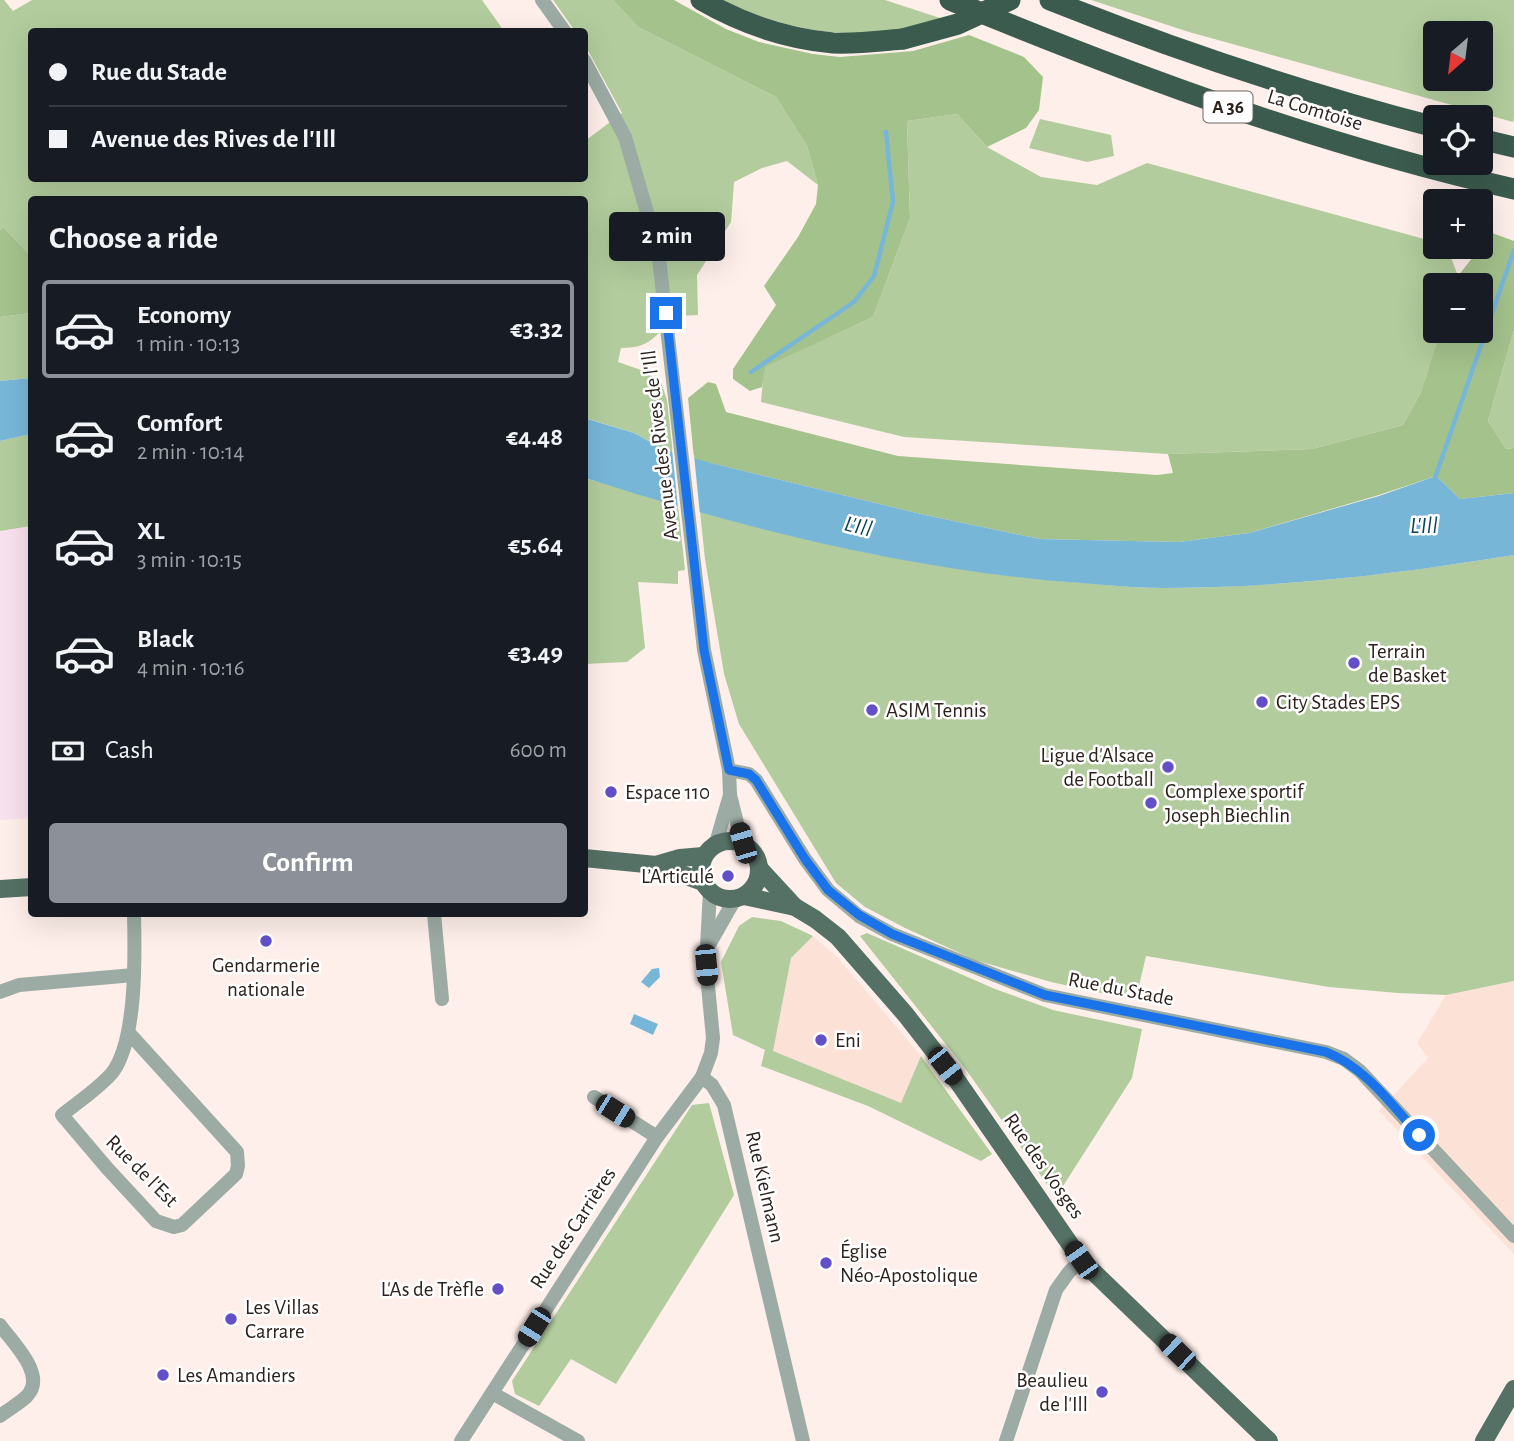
<!DOCTYPE html>
<html lang="en">
<head>
<meta charset="utf-8">
<style>
  body { margin:0; font-family:"Alegreya Sans",sans-serif; background:#242831; color:#f1f3f6; height:100vh; display:flex; flex-direction:column; font-size:26px; white-space:nowrap }
  * { box-sizing:border-box; margin:0 }
  p { font-size:23px; color:#9ea1a6 }
  .icon { flex:none; width:38px; height:38px; fill:none; stroke:currentColor; stroke-width:2; stroke-linecap:round; stroke-linejoin:round }
  .map { position:relative; flex:1; overflow:hidden }
  .sheet { position:absolute; left:28px; top:196px; width:560px; height:721px; display:flex; flex-direction:column; background:#171b24; border-radius:7px; box-shadow:0 7px 28px #0002 }
  .sheet>* { flex:none }
  .guide { position:absolute; left:28px; top:28px; width:560px; height:154px; border-radius:7px; box-shadow:0 7px 28px #0002; display:grid; align-content:center; height:154px; padding:0 21px; background:#171b24 }
  .needle { width:46px; rotate:208deg }
  .fabs { position:absolute; left:1423px; top:21px; display:grid; gap:14px }
  .fabs a { display:grid; place-items:center; width:70px; height:70px; border-radius:7px; background:#171b24; box-shadow:0 7px 28px #0002; font-size:35px }
  .end { position:absolute; width:32px; height:32px; margin:-16px; border:9px solid #1a73e8; background:#fff; box-shadow:0 0 0 4px #fff }
  .from { border-radius:50% }
  .bubble { position:absolute; height:49px; border-radius:7px; background:#171b24; box-shadow:0 7px 28px #0002; font-size:23px; font-weight:700; line-height:49px; text-align:center }
  .car { position:absolute; width:21px; height:42px; margin:-21px -10px; border-radius:9px; box-shadow:0 0 5px 2px #0007; background:linear-gradient(#222 24%,#8ab4d8 0 40%,#222 0 76%,#8ab4d8 0 86%,#222 0) }
  .guide b { display:flex; align-items:center; gap:24px; height:66px; font-size:26px }
  .guide b+b { border-top:2px solid #363941 }
  .guide i { width:18px; height:18px; background:#f1f3f6 }
  ul { padding:0; list-style:none }
  li { display:flex; align-items:center; gap:21px; height:98px; margin:0 14px 10px; padding:0 7px; border:4px solid transparent; border-radius:7px }
  li div { flex:1 }
  li b { display:block; font-size:26px }
  li em { font-style:normal; font-weight:700 }
  li.on { border-color:#8c9099 }
  li>.icon { width:63px; height:63px; stroke-width:1.5 }
  h2 { padding:0 21px; font-size:32px; line-height:84px }
  .pay { display:flex; align-items:center; gap:18px; height:77px; padding:0 21px; font-size:26px }
  .pay p { margin-inline-start:auto }
  .action { display:flex; gap:14px; margin-top:auto; padding:14px 21px }
  .action a { flex:1; height:80px; border-radius:7px; background:#8c9099; color:#fff; font-size:28px; font-weight:700; line-height:80px; text-align:center }
  .map>svg:first-child { display:block }
</style>
</head>
<body>
<div class="map">
<svg width="1514" height="1441" viewBox="0 0 1514 1441">
  <rect width="100%" height="100%" fill="#feefea"/>
  <!-- built -->
  <g fill="#fce1d7">
    <polygon points="813,936 838,958 921,1056 901,1104 772,1051 791,958"/>
    <polygon points="1514,981 1514,1254 1379,1111 1428,1058 1417,1043 1446,995"/>
  </g>
  <!-- education -->
  <polygon fill="#f8e1ee" points="31,526 31,818 0,820 0,531"/>
  <!-- green -->
  <g fill="#b2cc9d" fill-rule="evenodd">
    <path d="M 0,0 L 4,0 L 13,11 L 32,0 L 482,0 L 504,31 L 32,32 L 32,178 L 584,178 L 585,141 L 622,113 L 585,45 L 584,32 L 575,31 L 553,0 L 613,0 L 638,27 L 776,97 L 807,146 L 818,185 L 787,161 L 762,168 L 734,182 L 731,222 L 697,275 L 698,315 L 658,317 L 659,333 C 647,345 638,348 621,348 L 618,362 L 641,370 L 661,382 L 667,400 L 673,454 L 634,433 L 585,418 L 584,200 L 32,200 L 31,256 L 3,227 L 0,230 Z"/>
    <path d="M 718,0 L 885,0 L 946,20 C 857,44 801,35 718,0 Z"/>
    <path d="M 1091,0 L 1514,0 L 1514,119 L 1513,122 L 1189,32 ZM 1435,33 L 1480,33 L 1480,79 L 1435,79 Z"/>
    <polygon points="957,114 987,147 1041,177 1097,185 1147,163 1435,242 1435,247 1447,247 1458,276 1455,285 1435,285 1435,331 1440,331 1421,392 1403,425 1312,449 1167,454 904,437 761,402 764,367 873,317 910,218 907,121"/>
    <polygon points="1040,119 1111,135 1114,156 1087,162 1029,148"/>
    <polygon points="31,313 31,378 0,381 0,317"/>
    <polygon points="1514,330 1514,448 1506,449 1488,421"/>
    <polygon points="31,434 31,526 0,531 0,441"/>
    <polygon points="584,478 678,505 685,570 678,571 678,584 638,582 645,648 627,662 585,664"/>
    <path d="M 700,512 C 826,547 955,574 1086,583 C 1110,585 1135,588 1160,588 C 1278,588 1398,574 1514,555 L 1514,981 L 1446,995 L 1398,993 L 1329,987 L 1146,956 L 1138,990 L 1129,988 L 1124,998 L 1051,982 L 975,960 L 905,928 L 865,907 L 836,883 L 739,724 L 724,674 L 705,559 Z"/>
    <polygon points="752,917 781,921 813,936 791,958 773,1051 901,1103 921,1056 992,1154 981,1161 868,1106 761,1066 765,1050 733,1035 721,962 739,926"/>
    <polygon points="867,933 995,989 1053,1010 1142,1029 1132,1078 1056,1197 967,1071 860,936"/>
    <polygon points="709,1103 734,1195 616,1384 571,1359 539,1406 515,1394 512,1381 692,1105"/>
  </g>
  <!-- forest -->
  <g fill="#a4c28c">
    <polygon points="613,0 674,0 726,29 759,42 813,54 840,57 913,51 969,35 1024,57 1043,77 1039,110 1026,128 987,147 957,114 907,121 910,218 873,317 765,367 762,387 750,391 733,379 733,369 776,305 764,286 798,237 816,204 818,185 807,146 776,97 638,27"/>
    <polygon points="3,227 31,256 31,313 0,317 0,230"/>
    <polygon points="1492,233 1514,241 1514,330 1488,421 1506,449 1514,448 1514,493 1460,499 1436,476 1379,495 1249,533 1179,542 1040,539 925,515 694,459 688,398 708,382 716,384 726,412 898,456 1157,475 1173,473 1168,454 1312,449 1403,425 1421,392 1440,331 1480,331 1480,285 1455,285 1458,276"/>
  </g>
  <!-- water -->
  <g fill="#78b6d8">
    <polygon points="31,378 31,434 0,441 0,381"/>
    <path d="M 584,418 L 634,433 L 665,450 L 711,463 L 925,515 L 1040,539 L 1179,542 L 1249,533 L 1379,496 L 1436,476 L 1460,499 L 1514,493 L 1514,555 C 1398,574 1279,588 1161,588 C 1134,588 1108,585 1081,583 C 912,571 746,529 585,478 Z"/>
    <polygon points="659,968 660,977 649,988 641,982 652,969"/>
    <polygon points="634,1014 658,1024 653,1035 630,1024"/>
  </g>
  <!-- pier -->
  <polygon fill="#feefea" points="672,449 694,455 700,515 678,509"/>
  <g fill="none" stroke-linecap="round" stroke-linejoin="round">
    <!-- stream -->
    <g stroke="#78b6d8" stroke-width="4.5">
      <polyline points="751,372 854,302 874,276 893,202 886,132"/>
      <polyline points="1434,481 1514,250"/>
    </g>
    <!-- minor -->
    <g stroke="#9caba4" stroke-width="14">
      <polyline points="542,0 565,32"/>
      <polyline points="584,60 625,137 658,250 704,650 729,770 730,795 742,843"/>
      <polyline points="729,770 749,774 756,780 805,859 828,890 859,916 892,934 1045,995 1326,1052 1344,1059 1360,1071 1514,1236"/>
      <polyline points="716,843 730,795"/>
      <polyline points="710,891 706,965 713,1038 711,1053 702,1077 712,1085 724,1105 803,1441"/>
      <polyline points="434,914 442,999"/>
      <polyline points="710,943 735,899"/>
      <polyline points="0,992 19,985 134,975"/>
      <path d="M 128,1032 L 237,1152 L 238,1166 L 236,1174 L 182,1225 L 174,1227 L 156,1221 L 107,1168 L 62,1115 C 78,1102 98,1089 112,1073 C 137,1041 135,954 134,914"/>
      <polyline points="594,1097 657,1137"/>
      <path d="M 0,1325 C 13,1343 47,1375 27,1396 C 20,1403 9,1409 0,1416"/>
      <polyline points="492,1393 578,1441"/>
      <polyline points="461,1441 657,1137 702,1077"/>
      <polyline points="1006,1441 1056,1290 1069,1272 1081,1260"/>
    </g>
    <!-- major -->
    <g stroke="#557064" stroke-width="18">
      <circle cx="730" cy="870" r="29"/>
      <polyline points="584,858 656,865 703,882"/>
      <polyline points="656,865 680,858 703,856"/>
      <polyline points="759,868 795,907"/>
      <polyline points="0,889 32,887"/>
      <polyline points="744,896 795,907 815,919 838,937 906,1015 958,1082 1081,1260 1269,1441"/>
      <polyline points="1484,1441 1514,1389"/>
    </g>
    <!-- highway -->
    <g stroke="#3b5b4e" stroke-width="21">
      <path d="M 701,0 C 741,23 787,39 833,43 C 857,44 880,41 903,39"/>
      <path d="M 950,0 C 1134,76 1320,145 1514,189"/>
      <path d="M 1050,0 C 1175,50 1304,93 1435,127"/>
      <polyline points="1480,139 1514,147"/>
    </g>
    <!-- highway-bridge -->
    <polyline stroke="#3b5b4e" stroke-width="21" points="903,39 958,24 1010,0"/>
  </g>
  <g fill="none" stroke-linecap="round" stroke-linejoin="round">
    <!-- route -->
    <path stroke="#1a73e8" stroke-width="9" d="M 666,313 L 704,650 L 729,770 L 749,774 L 756,780 L 805,859 L 828,890 L 859,915 L 892,934 L 1045,995 L 1326,1052 C 1366,1068 1391,1104 1419,1135"/>
  </g>
  <!-- markers -->
  <g fill="#6350c9" stroke="#fff" stroke-width="2.5">
    <circle cx="1354" cy="663" r="7"/>
    <circle cx="1262" cy="702" r="7"/>
    <circle cx="872" cy="710" r="7"/>
    <circle cx="1168" cy="767" r="7"/>
    <circle cx="611" cy="792" r="7"/>
    <circle cx="1151" cy="803" r="7"/>
    <circle cx="728" cy="876" r="7"/>
    <circle cx="266" cy="941" r="7"/>
    <circle cx="821" cy="1040" r="7"/>
    <circle cx="826" cy="1263" r="7"/>
    <circle cx="498" cy="1289" r="7"/>
    <circle cx="231" cy="1319" r="7"/>
    <circle cx="163" cy="1375" r="7"/>
    <circle cx="1102" cy="1392" r="7"/>
  </g>
  <g text-anchor="middle" dominant-baseline="central" stroke-width="5" stroke-linejoin="round" paint-order="stroke">
    <!-- shield labels -->
    <rect fill="#fff" stroke="#6d6460" stroke-width="2" x="1203.5" y="91.5" width="49" height="31" rx="5"/>
    <g font-size="19" font-weight="bold" fill="#2e211c">
      <text x="1228" y="107">A 36</text>
    </g>
    <!-- street labels -->
    <g font-size="21" fill="#2e211c" stroke="#fff">
      <text transform="translate(1315 110) rotate(17)">La Comtoise</text>
      <text transform="translate(660 445) rotate(-97)">Avenue des Rives de l'Ill</text>
      <text transform="translate(1121 989) rotate(11)">Rue du Stade</text>
      <text transform="translate(1044 1166) rotate(55)">Rue des Vosges</text>
      <text transform="translate(142 1171) rotate(45)">Rue de l'Est</text>
      <text transform="translate(765 1187) rotate(77)">Rue Kielmann</text>
      <text transform="translate(573 1228) rotate(-57)">Rue des Carrières</text>
    </g>
    <!-- poi labels -->
    <g font-size="21" fill="#2e211c" stroke="#fff" text-anchor="start">
      <text x="1368" y="651">Terrain<tspan x="1368" dy="24">de Basket</tspan></text>
      <text x="1276" y="702">City Stades EPS</text>
      <text x="886" y="710">ASIM Tennis</text>
      <text x="1154" y="755" text-anchor="end">Ligue d'Alsace<tspan x="1154" dy="24">de Football</tspan></text>
      <text x="1165" y="791">Complexe sportif<tspan x="1165" dy="24">Joseph Biechlin</tspan></text>
      <text x="625" y="792">Espace 110</text>
      <text x="714" y="876" text-anchor="end">L’Articulé</text>
      <text x="266" y="965" text-anchor="middle">Gendarmerie<tspan x="266" dy="24">nationale</tspan></text>
      <text x="835" y="1040">Eni</text>
      <text x="840" y="1251">Église<tspan x="840" dy="24">Néo-Apostolique</tspan></text>
      <text x="484" y="1289" text-anchor="end">L'As de Trèfle</text>
      <text x="245" y="1307">Les Villas<tspan x="245" dy="24">Carrare</tspan></text>
      <text x="177" y="1375">Les Amandiers</text>
      <text x="1088" y="1380" text-anchor="end">Beaulieu<tspan x="1088" dy="24">de l'Ill</tspan></text>
    </g>
    <!-- water labels -->
    <g font-size="23" font-style="italic" fill="#0b4158" stroke="#fff">
      <text x="1424" y="526">L'Ill</text>
      <text transform="translate(858 527) rotate(14)">L'Ill</text>
    </g>
  </g>
</svg>
<div class="fabs">
<a><svg class="needle" viewBox="-14 -14 28 28"><path d="M0-13l5 13h-10z" fill="#e53935"/><path d="M0 13l5-13h-10z" fill="#9ea1a6"/></svg></a>
<a><svg class="icon" aria-label="locate" viewBox="0 0 24 24"><circle cx="12" cy="12" r="6"/><path d="M12 2v4M12 18v4M2 12h4M18 12h4"/></svg></a>
<a>+</a>
<a>−</a>
</div>
<i class="end from" style="left:1419px;top:1135px"></i>
<i class="end" style="left:666px;top:313px"></i>
<div class="bubble" style="left:609px;top:212px;width:116px">2 min</div>
<i class="car" style="left:743px;top:843px;rotate:344deg"></i>
<i class="car" style="left:706px;top:965px;rotate:175deg"></i>
<i class="car" style="left:945px;top:1066px;rotate:142deg"></i>
<i class="car" style="left:615px;top:1111px;rotate:122deg"></i>
<i class="car" style="left:1081px;top:1260px;rotate:325deg"></i>
<i class="car" style="left:534px;top:1327px;rotate:212deg"></i>
<i class="car" style="left:1177px;top:1352px;rotate:314deg"></i>
<div class="guide">
<b><i class="from"></i>Rue du Stade</b>
<b><i></i>Avenue des Rives de l'Ill</b>
</div>
<section class="sheet">
<h2>Choose a ride</h2>
<ul>
<li class="on"><svg class="icon" aria-label="car" viewBox="0 0 24 24"><path d="M5 17H2v-5l4-1 3-4h7l3 4 3 1v5h-3M9 17h6M6 11h13"/><circle cx="7" cy="17" r="2"/><circle cx="17" cy="17" r="2"/></svg><div><b>Economy</b><p>1 min · 10:13</p></div><em>€3.32</em></li>
<li><svg class="icon" aria-label="car" viewBox="0 0 24 24"><path d="M5 17H2v-5l4-1 3-4h7l3 4 3 1v5h-3M9 17h6M6 11h13"/><circle cx="7" cy="17" r="2"/><circle cx="17" cy="17" r="2"/></svg><div><b>Comfort</b><p>2 min · 10:14</p></div><em>€4.48</em></li>
<li><svg class="icon" aria-label="car" viewBox="0 0 24 24"><path d="M5 17H2v-5l4-1 3-4h7l3 4 3 1v5h-3M9 17h6M6 11h13"/><circle cx="7" cy="17" r="2"/><circle cx="17" cy="17" r="2"/></svg><div><b>XL</b><p>3 min · 10:15</p></div><em>€5.64</em></li>
<li><svg class="icon" aria-label="car" viewBox="0 0 24 24"><path d="M5 17H2v-5l4-1 3-4h7l3 4 3 1v5h-3M9 17h6M6 11h13"/><circle cx="7" cy="17" r="2"/><circle cx="17" cy="17" r="2"/></svg><div><b>Black</b><p>4 min · 10:16</p></div><em>€3.49</em></li>
</ul>
<div class="pay"><svg class="icon" aria-label="cash" viewBox="0 0 24 24"><path d="M3 7h18v10H3z"/><circle cx="12" cy="12" r="2"/></svg>Cash<p>600 m</p></div>
<div class="action"><a>Confirm</a></div>
</section>
</div>
</body>
</html>
